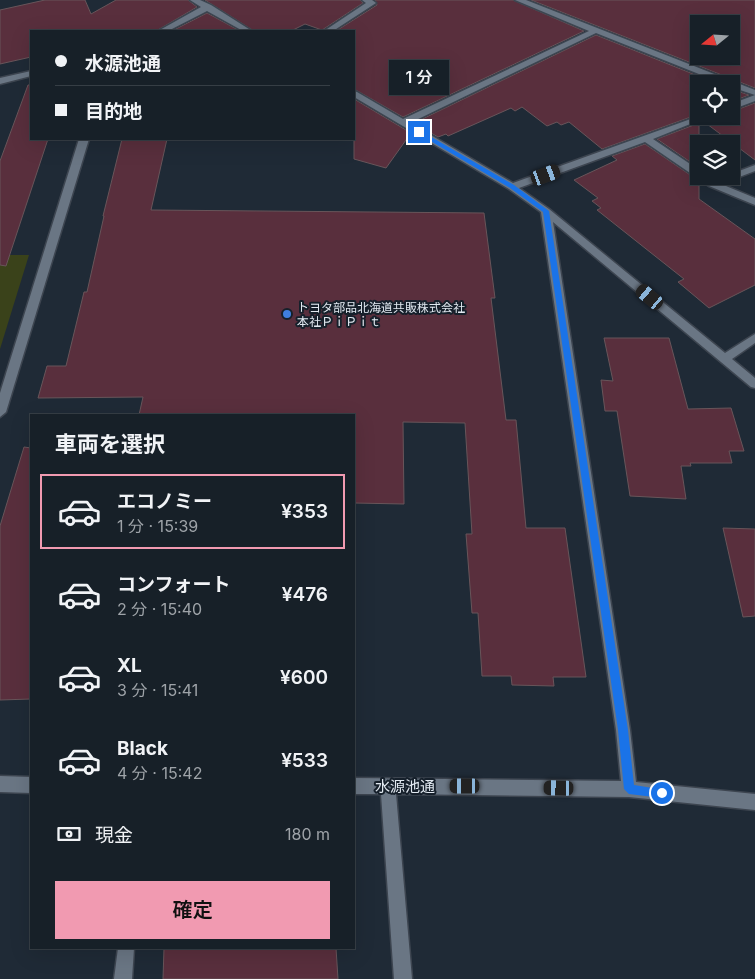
<!DOCTYPE html>
<html lang="ja">
<head>
<meta charset="utf-8">
<style>
  body { margin:0; font-family:Inter,"Noto Sans JP",sans-serif; background:#202830; color:#f1f3f6; height:100vh; display:flex; flex-direction:column; font-size:19px; white-space:nowrap }
  * { box-sizing:border-box; margin:0 }
  p { font-size:16px; color:#9ea3a8 }
  .icon { flex:none; width:28px; height:28px; fill:none; stroke:currentColor; stroke-width:2; stroke-linecap:round; stroke-linejoin:round }
  .map { position:relative; flex:1; overflow:hidden }
  .drawer { position:absolute; left:30px; top:414px; width:325px; height:535px; display:flex; flex-direction:column; background:#172028; border-radius:0px; box-shadow:0 5px 20px #0002,0 0 0 1px #363e45 }
  .drawer>* { flex:none }
  .top-card { position:absolute; left:30px; top:30px; width:325px; height:110px; border-radius:0px; box-shadow:0 5px 20px #0002,0 0 0 1px #363e45; display:grid; align-content:center; height:110px; padding:0 25px; background:#172028 }
  .needle { width:32px; rotate:252deg }
  .controls { position:absolute; left:690px; top:15px; display:grid; gap:10px }
  .controls a { display:grid; place-items:center; width:50px; height:50px; border-radius:0px; background:#172028; box-shadow:0 5px 20px #0002,0 0 0 1px #363e45; font-size:25px }
  .end { position:absolute; width:22px; height:22px; margin:-11px; border:6px solid #1a73e8; background:#fff; box-shadow:0 0 0 2px #fff }
  .from { border-radius:50% }
  .bubble { position:absolute; height:35px; border-radius:0px; background:#172028; box-shadow:0 5px 20px #0002,0 0 0 1px #363e45; font-size:16px; font-weight:600; line-height:35px; text-align:center }
  .car { position:absolute; width:15px; height:30px; margin:-15px -8px; border-radius:6px; box-shadow:0 0 4px 1px #0007; background:linear-gradient(#222 24%,#8ab4d8 0 40%,#222 0 76%,#8ab4d8 0 86%,#222 0) }
  .top-card b { display:flex; align-items:center; gap:18px; height:48px; font-size:19px }
  .top-card b+b { border-top:1px solid #363e45 }
  .top-card i { width:12px; height:12px; background:#f1f3f6 }
  ul { padding:0; list-style:none }
  li { display:flex; align-items:center; gap:15px; height:75px; margin:0 10px 8px; padding:0 15px; border:2px solid transparent; border-radius:0px }
  li div { flex:1 }
  li b { display:block; font-size:19px }
  li em { font-style:normal; font-weight:600 }
  li.selected { border-color:#f19ab1 }
  li>.icon { width:45px; height:45px; stroke-width:1.5 }
  h2 { padding:0 25px; font-size:22px; line-height:60px }
  .pay { display:flex; align-items:center; gap:12px; height:55px; padding:0 25px; font-size:19px }
  .pay p { margin-inline-start:auto }
  .action { display:flex; gap:10px; margin-top:auto; padding:10px 25px }
  .action a { flex:1; height:58px; border-radius:0px; background:#f19ab1; color:#111; font-size:20px; font-weight:600; line-height:58px; text-align:center }
  .map>svg:first-child { display:block }
</style>
</head>
<body>
<div class="map">
<svg width="755" height="979" viewBox="0 0 755 979">
  <rect width="100%" height="100%" fill="#1f2a36"/>
  <!-- green -->
  <polygon fill="#3a421a" points="0,255 29,255 0,349"/>
  <!-- building -->
  <g fill="#592f3d" stroke="#68555a" fill-rule="evenodd">
    <polygon points="45,0 85,0 91,14 116,0 188,0 197,7 156,31 31,31 31,57 0,64 0,10"/>
    <polygon points="205,0 360,0 363,3 322,30 305,24 291,31 254,31"/>
    <polygon points="375,0 513,0 584,31 403,117 354,89 354,31 336,31 377,5"/>
    <path d="M 531,0 L 755,0 L 755,88 ZM 699,24 L 731,24 L 731,56 L 699,56 Z"/>
    <polygon points="207,13 240,31 172,31"/>
    <polygon points="596,35 718,84 699,84 699,114 602,149 569,122 561,125 557,122 547,126 522,107 515,111 511,108 448,136 446,134 438,137 414,123"/>
    <polygon points="28,85 31,85 31,139 48,139 6,266 0,265 0,161"/>
    <polygon points="731,89 749,95 731,102"/>
    <polygon points="354,99 411,133 386,168 354,159"/>
    <polygon points="755,103 755,160 703,121 712,116 731,116 731,112"/>
    <polygon points="699,123 699,168 657,139"/>
    <polygon points="122,139 167,139 151,210 484,213 495,298 491,298 506,420 516,420 526,528 565,528 586,677 553,677 554,686 512,685 511,676 482,676 478,613 472,613 466,534 472,534 465,423 403,422 404,504 354,503 354,415 139,415 143,397 38,398 47,366 66,366 84,292 87,292 104,216 103,216"/>
    <polygon points="645,144 699,181 699,199 755,239 755,285 709,308 678,282 684,279 597,210 601,208 592,201 598,198 574,180 617,160 612,156"/>
    <polygon points="604,338 669,338 688,409 731,408 744,451 729,451 732,463 690,463 691,466 681,466 686,499 630,496 617,411 605,411 601,380 613,381"/>
    <polygon points="24,447 31,448 31,699 0,700 0,526"/>
    <polygon points="723,528 755,529 755,616 743,617"/>
    <polygon points="164,948 336,948 338,979 163,979"/>
  </g>
  <g fill="none" stroke-linecap="round" stroke-linejoin="round">
    <!-- minor casing -->
    <g stroke="#3d4550" stroke-width="3">
      <g id="minor">
        <polygon points="190,0 200,0 211,5 252,31 243,31 207,11 168,31 158,31 201,7"/>
        <polygon points="362,0 372,0 376,3 333,31 324,31 366,3"/>
        <polygon points="515,0 526,0 755,90 755,101 731,110 731,104 755,95 731,87 731,84 724,84 596,33 410,123 513,183 699,116 710,116 653,139 699,170 699,176 707,176 713,180 724,176 731,176 731,174 755,165 755,171 721,184 755,198 755,205 709,186 645,142 519,188 549,209 725,353 755,334 755,343 732,359 755,378 755,388 751,387 553,222 630,730 636,782 755,794 755,810 629,797 396,794 412,979 394,979 381,794 354,794 354,778 621,781 616,730 541,212 509,189 354,97 354,91 357,92 403,119 589,31"/>
        <polygon points="31,71 31,76 0,84 0,78"/>
        <polygon points="79,139 89,139 6,412 0,417 0,393"/>
        <polygon points="0,776 31,777 31,793 0,792"/>
        <polygon points="118,948 134,948 132,979 114,979"/>
      </g>
    </g>
    <!-- minor -->
    <use href="#minor" fill="#6a7684" fill-rule="evenodd"/>
  </g>
  <!-- route -->
  <polygon fill="#1a73e8" points="417,131 421,131 514,185 549,211 628,730 634,785 665,790 667,793 662,798 629,794 624,789 618,730 543,212 510,188 417,133"/>
  <!-- markers -->
  <circle fill="#3f7fe0" stroke="#16202b" stroke-width="2" cx="287" cy="314" r="5"/>
  <g text-anchor="middle" dominant-baseline="central" stroke-width="4" stroke-linejoin="round" paint-order="stroke">
    <!-- poi labels -->
    <g font-size="12" fill="#e1e8f0" stroke="#16202b" text-anchor="start">
      <text x="297" y="307">トヨタ部品北海道共販株式会社<tspan x="297" dy="14">本社ＰｉＰｉｔ</tspan></text>
    </g>
    <!-- near-street labels -->
    <g font-size="15" fill="#e1e8f0" stroke="#16202b">
      <text x="405" y="786">水源池通</text>
    </g>
  </g>
</svg>
<div class="controls">
<a><svg class="needle" viewBox="-14 -14 28 28"><path d="M0-13l5 13h-10z" fill="#e53935"/><path d="M0 13l5-13h-10z" fill="#9ea3a8"/></svg></a>
<a><svg class="icon" aria-label="locate" viewBox="0 0 24 24"><circle cx="12" cy="12" r="6"/><path d="M12 2v4M12 18v4M2 12h4M18 12h4"/></svg></a>
<a><svg class="icon" aria-label="layers" viewBox="0 0 24 24"><path d="M12 4l9 5-9 5-9-5zM3 14l9 5 9-5"/></svg></a>
</div>
<i class="end from" style="left:662px;top:793px"></i>
<i class="end" style="left:419px;top:132px"></i>
<div class="bubble" style="left:389px;top:60px;width:60px">1 分</div>
<i class="car" style="left:546px;top:175px;rotate:70deg"></i>
<i class="car" style="left:650px;top:297px;rotate:310deg"></i>
<i class="car" style="left:465px;top:786px;rotate:270deg"></i>
<i class="car" style="left:559px;top:788px;rotate:271deg"></i>
<div class="top-card">
<b><i class="from"></i>水源池通</b>
<b><i></i>目的地</b>
</div>
<section class="drawer">
<h2>車両を選択</h2>
<ul>
<li class="selected"><svg class="icon" aria-label="car" viewBox="0 0 24 24"><path d="M5 17H2v-5l4-1 3-4h7l3 4 3 1v5h-3M9 17h6M6 11h13"/><circle cx="7" cy="17" r="2"/><circle cx="17" cy="17" r="2"/></svg><div><b>エコノミー</b><p>1 分 · 15:39</p></div><em>¥353</em></li>
<li><svg class="icon" aria-label="car" viewBox="0 0 24 24"><path d="M5 17H2v-5l4-1 3-4h7l3 4 3 1v5h-3M9 17h6M6 11h13"/><circle cx="7" cy="17" r="2"/><circle cx="17" cy="17" r="2"/></svg><div><b>コンフォート</b><p>2 分 · 15:40</p></div><em>¥476</em></li>
<li><svg class="icon" aria-label="car" viewBox="0 0 24 24"><path d="M5 17H2v-5l4-1 3-4h7l3 4 3 1v5h-3M9 17h6M6 11h13"/><circle cx="7" cy="17" r="2"/><circle cx="17" cy="17" r="2"/></svg><div><b>XL</b><p>3 分 · 15:41</p></div><em>¥600</em></li>
<li><svg class="icon" aria-label="car" viewBox="0 0 24 24"><path d="M5 17H2v-5l4-1 3-4h7l3 4 3 1v5h-3M9 17h6M6 11h13"/><circle cx="7" cy="17" r="2"/><circle cx="17" cy="17" r="2"/></svg><div><b>Black</b><p>4 分 · 15:42</p></div><em>¥533</em></li>
</ul>
<div class="pay"><svg class="icon" aria-label="cash" viewBox="0 0 24 24"><path d="M3 7h18v10H3z"/><circle cx="12" cy="12" r="2"/></svg>現金<p>180 m</p></div>
<div class="action"><a>確定</a></div>
</section>
</div>
</body>
</html>
